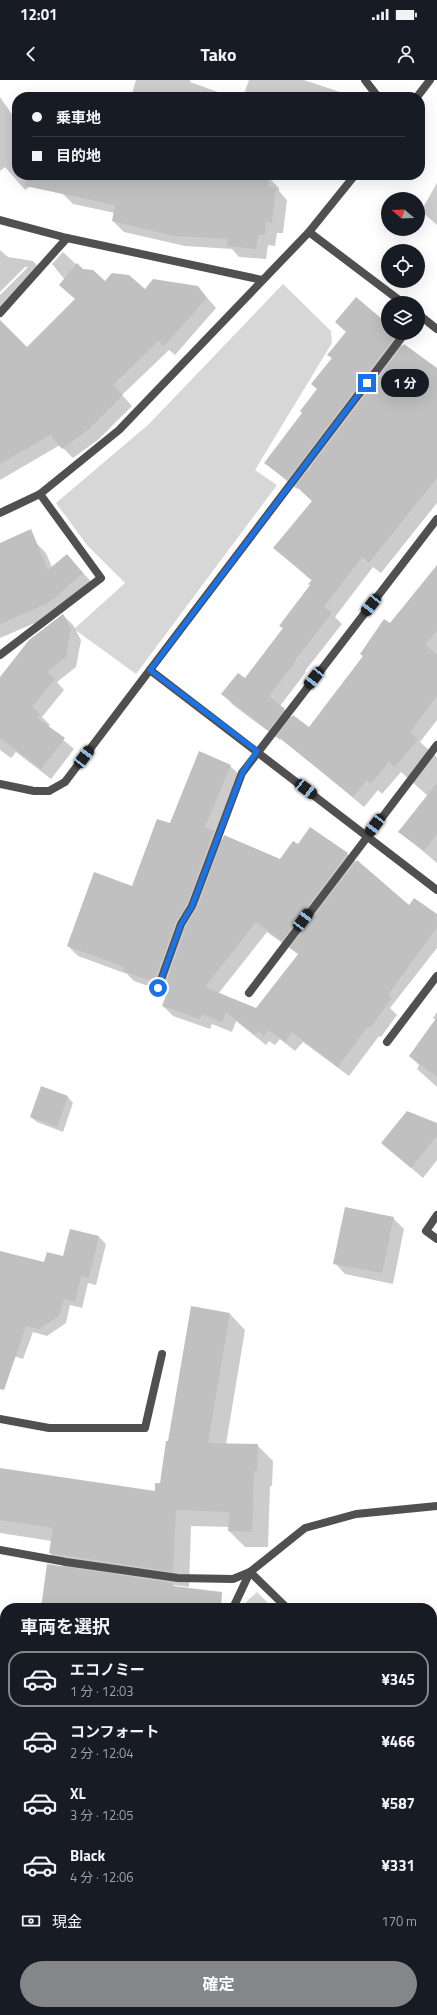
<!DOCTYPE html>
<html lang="ja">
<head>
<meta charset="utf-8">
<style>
  body { margin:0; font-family:"Titillium Web","Noto Sans JP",sans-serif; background:#20242c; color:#f1f3f6; height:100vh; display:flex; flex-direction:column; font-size:15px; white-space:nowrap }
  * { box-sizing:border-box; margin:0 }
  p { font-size:13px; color:#9ea1a6 }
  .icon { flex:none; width:22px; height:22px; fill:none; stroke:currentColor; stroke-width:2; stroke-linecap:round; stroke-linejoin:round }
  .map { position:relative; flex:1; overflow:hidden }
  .side { position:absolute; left:0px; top:1523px; width:437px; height:412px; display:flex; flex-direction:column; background:#171b24; border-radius:16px 16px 0 0; box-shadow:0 4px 16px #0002 }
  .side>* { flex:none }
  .guide { position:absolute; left:12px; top:12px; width:413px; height:88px; border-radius:16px; box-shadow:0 4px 16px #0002; display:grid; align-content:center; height:88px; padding:0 20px; background:#171b24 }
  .needle { width:26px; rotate:289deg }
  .fabs { position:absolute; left:381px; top:112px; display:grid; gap:8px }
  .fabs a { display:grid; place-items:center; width:44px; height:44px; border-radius:50%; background:#171b24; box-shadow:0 4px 16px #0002; font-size:20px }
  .end { position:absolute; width:18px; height:18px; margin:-9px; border:5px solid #1a73e8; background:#fff; box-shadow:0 0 0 2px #fff }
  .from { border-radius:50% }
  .bubble { position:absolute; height:28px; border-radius:14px; background:#171b24; box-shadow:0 4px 16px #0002; font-size:13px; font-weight:700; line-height:28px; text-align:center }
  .car { position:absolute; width:12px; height:24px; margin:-12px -6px; border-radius:5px; box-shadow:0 0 3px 1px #0007; background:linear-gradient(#222 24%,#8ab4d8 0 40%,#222 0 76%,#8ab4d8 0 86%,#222 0) }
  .guide b { display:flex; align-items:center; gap:14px; height:38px; font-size:15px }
  .guide b+b { border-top:1px solid #363941 }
  .guide i { width:10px; height:10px; background:#f1f3f6 }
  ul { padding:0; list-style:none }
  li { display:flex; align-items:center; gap:12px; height:56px; margin:0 8px 6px; padding:0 12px; border:2px solid transparent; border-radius:16px }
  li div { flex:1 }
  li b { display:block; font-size:15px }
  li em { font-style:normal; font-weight:700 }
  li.active { border-color:#858687 }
  li>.icon { width:36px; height:36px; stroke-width:1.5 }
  h2 { padding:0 20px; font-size:18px; line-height:48px }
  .pay { display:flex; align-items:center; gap:10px; height:44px; padding:0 20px; font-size:15px }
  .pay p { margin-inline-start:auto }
  .action { display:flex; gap:8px; margin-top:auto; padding:8px 20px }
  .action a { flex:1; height:46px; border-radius:24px; background:#858687; color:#fff; font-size:16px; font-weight:700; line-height:46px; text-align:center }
  .status { display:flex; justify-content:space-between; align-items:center; height:28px; padding:0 20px; background:#171b24; direction:ltr }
  .status svg { height:11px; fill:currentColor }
  header { display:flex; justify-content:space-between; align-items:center; height:52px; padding:0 20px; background:#171b24; font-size:18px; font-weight:700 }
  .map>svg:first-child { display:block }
</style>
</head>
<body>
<div class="status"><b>12:01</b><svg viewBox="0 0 49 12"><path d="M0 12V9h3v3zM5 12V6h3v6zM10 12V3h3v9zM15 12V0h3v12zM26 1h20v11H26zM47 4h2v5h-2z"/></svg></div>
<header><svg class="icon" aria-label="back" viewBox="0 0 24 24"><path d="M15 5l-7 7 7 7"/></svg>Tako<svg class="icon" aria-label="person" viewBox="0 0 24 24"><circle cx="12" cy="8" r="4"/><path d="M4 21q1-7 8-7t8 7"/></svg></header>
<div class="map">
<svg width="437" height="1935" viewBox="0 0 437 1935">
  <rect width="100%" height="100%" fill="#fff"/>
  <!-- green -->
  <g fill="#d7d7d7">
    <polygon points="283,204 331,251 332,263 255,390 277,405 136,594 74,549 125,503 87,465 56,423 149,344"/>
    <polygon points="257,1512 273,1528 252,1528 250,1526 249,1528 243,1528 247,1521"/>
    <polygon points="437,1880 437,1935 54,1935 54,1930 432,1930 432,1882"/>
  </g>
  <!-- shadow -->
  <g fill="#0003" fill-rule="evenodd">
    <polygon points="136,0 191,0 190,2 232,17 131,17"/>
    <polygon points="249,0 304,0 343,13 346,17 243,17"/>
    <polygon points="0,17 11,33 17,38 17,95 44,95 25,110 5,87 0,91"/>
    <polygon points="66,95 263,95 268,97 279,108 279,111 287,120 283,153 277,153 275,166 268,165 266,179 239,177 232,169 185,166 124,152 113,141 115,133 73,124 62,113"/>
    <polygon points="437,103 437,145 421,131"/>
    <polygon points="0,170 8,177 33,181 42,191 0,233 0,215 28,187 25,187 0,212"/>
    <polygon points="63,172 82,190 105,202 145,211 198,207 216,228 175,275 169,270 122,315 132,326 99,359 73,378 60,365 0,400 0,242 27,269 78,216 52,184"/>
    <polygon points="388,246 388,253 396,253 403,260 400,264 403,266 437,290 437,423 381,493 373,487 335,537 342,544 305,591 306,592 280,626 292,638 309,649 437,486 437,640 420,662 437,677 437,783 400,752 428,716 401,692 382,714 378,710 364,727 281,658 280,660 233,625 223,614 245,599 284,549 280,546 311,506 312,501 275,468 313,422 298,408 297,409 276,392 266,382 303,333 318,309 332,279 329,275"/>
    <polygon points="36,463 46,473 52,487 67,475 93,504 61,532 0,558 0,474"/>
    <polygon points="63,535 73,545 81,560 76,587 57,602 64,610 42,637 50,645 48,647 74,669 51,699 16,672 11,678 0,670 0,599"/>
    <path d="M 230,686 L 241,696 L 216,754 L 223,761 L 280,781 L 316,752 L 347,774 L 409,826 L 437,836 L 437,868 L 390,928 L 397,935 L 381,957 L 379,956 L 349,996 L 303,962 L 295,971 L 280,959 L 275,965 L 269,961 L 266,965 L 236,941 L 232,952 L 212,944 L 210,949 L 173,936 L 163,926 L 169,909 L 167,906 L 165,912 L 134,901 L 127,894 L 78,876 L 68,866 L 133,808 L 170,744 ZM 267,852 L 299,875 L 256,929 L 218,914 Z"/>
    <polygon points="437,932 437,1007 417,989 419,985 410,976 436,940 433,938"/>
    <polygon points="42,1008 68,1017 73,1023 63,1052 37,1042 31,1037"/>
    <polygon points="437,1045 437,1080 423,1098 382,1063"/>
    <polygon points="393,1138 404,1149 393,1204 345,1194 335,1183"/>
    <polygon points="99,1157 106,1164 96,1205 88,1203 82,1228 70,1225 66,1243 47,1256 33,1252 23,1279 8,1274 0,1293 0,1186 45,1183 64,1177"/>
    <polygon points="230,1234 245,1250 226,1364 257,1365 273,1381 272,1406 270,1406 268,1467 245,1467 229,1451 229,1447 191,1446 189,1507 173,1505 208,1528 42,1528 65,1488 50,1473 52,1461 0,1453 0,1389 156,1413 161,1404 169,1363"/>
    <rect x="0" y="1775" width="5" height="56"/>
  </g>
  <!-- building -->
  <g fill="#c0c0c0">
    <polygon points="27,95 269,96 268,107 276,108 272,143 266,142 265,155 258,155 256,169 227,166 228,159 174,156 112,141 115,125 25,106"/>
    <polygon points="77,183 83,189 93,190 105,201 112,193 129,195 145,209 153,199 198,206 207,218 164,266 158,261 113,305 123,315 89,349 62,369 50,355 0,384 0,240 27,267 75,219 59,205"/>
    <polygon points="356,217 388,244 388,253 395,257 287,400 264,383 302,333 300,331 317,309 311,304 332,278 327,275 346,252 335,242"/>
    <polygon points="404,264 437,288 437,398 369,483 362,477 324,527 332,533 295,580 296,581 269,616 285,629 268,650 221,614 238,593 245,598 283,548 279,546 310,505 308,504 312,500 273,468 312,421 296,406"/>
    <polygon points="31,449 48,490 67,474 83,493 50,522 0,544 0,463"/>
    <polygon points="437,485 437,551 425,565 437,574 437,616 410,652 418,659 395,687 389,682 371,704 367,700 353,717 277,656 293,635 309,647 363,576 360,574 384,539 390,543"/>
    <polygon points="63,534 71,549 66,577 47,592 55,599 32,627 40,634 37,638 65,658 41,689 0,658 0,597 29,560"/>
    <polygon points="199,671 231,685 205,747 214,751 187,824 176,842 154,902 123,891 124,887 67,866 94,792 132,806 157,739 170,743"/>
    <polygon points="437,703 437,754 424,771 398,752"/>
    <polygon points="310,747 348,773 282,861 256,842 205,907 256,928 299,873 290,867 357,780 409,825 414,818 437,834 437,847 388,915 392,918 370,948 368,946 338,987 292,952 285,962 269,950 264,956 259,951 255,955 226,932 222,942 202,934 200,939 162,926 169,907 165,906 186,846 197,828 224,755 280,779 293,761 298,764"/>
    <polygon points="437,937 437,997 409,976"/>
    <polygon points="41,1006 68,1016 57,1047 30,1037"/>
    <polygon points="407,1031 437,1043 437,1056 411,1088 381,1063"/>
    <polygon points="345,1127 394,1137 382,1193 333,1184"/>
    <polygon points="70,1149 99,1156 89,1198 81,1196 75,1222 64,1219 59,1236 39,1249 26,1246 4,1310 0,1309 0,1171 44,1182 47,1172 63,1176"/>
    <polygon points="191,1226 230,1233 208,1363 258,1364 257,1391 254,1391 252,1452 228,1451 229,1432 176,1430 173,1492 49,1473 53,1448 0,1440 0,1388 155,1411 155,1403 160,1403 166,1361 168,1361"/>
    <polygon points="47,1484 173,1503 173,1506 222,1512 221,1528 41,1528"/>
  </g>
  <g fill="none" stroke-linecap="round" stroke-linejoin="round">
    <!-- service -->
    <g stroke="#505050" stroke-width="8">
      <polyline points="0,1339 49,1348 145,1348 162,1274"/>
      <polyline points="250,1492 287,1528"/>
      <polyline points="432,1699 437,1709"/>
    </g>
    <!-- minor -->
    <g stroke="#505050" stroke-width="8">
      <polyline points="365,0 378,17"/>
      <polyline points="0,140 67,158 262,200"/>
      <polyline points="309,152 403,223"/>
      <polyline points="0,233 67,158"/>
      <polyline points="418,234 437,249"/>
      <polyline points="0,575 101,498 40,414"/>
      <polyline points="150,590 437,810"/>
      <polyline points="0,704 34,711 49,711 65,702 405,253"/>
      <polyline points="158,908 181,844 192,826 242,693 437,439"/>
      <polyline points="249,913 437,665"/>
      <polyline points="387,962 437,896"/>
      <polyline points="437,1135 426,1151 437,1159"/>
      <polyline points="0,1470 66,1482 178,1498 233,1499 250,1492"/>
      <polyline points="233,1528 250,1492 305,1448 356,1434 437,1426"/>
      <polyline points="0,1858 5,1860"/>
      <polyline points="38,1935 38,1930"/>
    </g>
    <!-- tertiary -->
    <g stroke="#505050" stroke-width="8">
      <polyline points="417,17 430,0"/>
      <polyline points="0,433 40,414 119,350 309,152 355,95"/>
    </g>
  </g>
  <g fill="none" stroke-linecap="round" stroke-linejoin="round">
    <!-- route -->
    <polyline stroke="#1a73e8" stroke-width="5" points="158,908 181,844 192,826 242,693 257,671 150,590 367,303"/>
  </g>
</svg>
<div class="fabs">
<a><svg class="needle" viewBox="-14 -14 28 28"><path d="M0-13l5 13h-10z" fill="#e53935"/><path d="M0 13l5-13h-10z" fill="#9ea1a6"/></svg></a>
<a><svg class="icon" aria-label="locate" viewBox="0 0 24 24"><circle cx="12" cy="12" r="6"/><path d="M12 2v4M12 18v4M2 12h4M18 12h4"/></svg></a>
<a><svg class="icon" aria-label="layers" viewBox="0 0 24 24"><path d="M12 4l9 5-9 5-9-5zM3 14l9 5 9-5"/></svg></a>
</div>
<i class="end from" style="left:158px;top:908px"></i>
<i class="end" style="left:367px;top:303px"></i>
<div class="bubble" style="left:381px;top:289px;width:48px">1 分</div>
<i class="car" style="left:371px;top:525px;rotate:218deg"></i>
<i class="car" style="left:314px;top:598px;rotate:218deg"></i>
<i class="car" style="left:84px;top:677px;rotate:37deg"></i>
<i class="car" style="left:306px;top:709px;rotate:128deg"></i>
<i class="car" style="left:375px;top:745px;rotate:217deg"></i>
<i class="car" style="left:303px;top:840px;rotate:37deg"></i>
<div class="guide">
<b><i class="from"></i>乗車地</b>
<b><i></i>目的地</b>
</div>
<section class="side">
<h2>車両を選択</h2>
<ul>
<li class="active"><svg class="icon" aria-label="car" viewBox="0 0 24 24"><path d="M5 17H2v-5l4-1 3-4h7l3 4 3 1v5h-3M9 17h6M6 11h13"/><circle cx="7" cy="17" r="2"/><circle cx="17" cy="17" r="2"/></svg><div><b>エコノミー</b><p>1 分 · 12:03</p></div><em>¥345</em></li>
<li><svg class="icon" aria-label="car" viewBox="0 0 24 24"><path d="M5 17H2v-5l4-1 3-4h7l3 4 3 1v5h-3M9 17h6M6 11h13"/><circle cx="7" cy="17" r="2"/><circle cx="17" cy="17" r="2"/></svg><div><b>コンフォート</b><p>2 分 · 12:04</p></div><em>¥466</em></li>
<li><svg class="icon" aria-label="car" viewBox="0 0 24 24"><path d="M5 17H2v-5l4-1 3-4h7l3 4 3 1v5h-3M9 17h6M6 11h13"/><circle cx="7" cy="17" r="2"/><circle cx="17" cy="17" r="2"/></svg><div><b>XL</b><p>3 分 · 12:05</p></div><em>¥587</em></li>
<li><svg class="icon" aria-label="car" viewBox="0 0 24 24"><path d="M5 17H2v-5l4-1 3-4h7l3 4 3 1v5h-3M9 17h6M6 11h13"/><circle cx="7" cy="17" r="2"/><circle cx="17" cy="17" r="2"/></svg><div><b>Black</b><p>4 分 · 12:06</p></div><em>¥331</em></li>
</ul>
<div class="pay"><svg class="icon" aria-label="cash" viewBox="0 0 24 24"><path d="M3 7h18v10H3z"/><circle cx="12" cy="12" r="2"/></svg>現金<p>170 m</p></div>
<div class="action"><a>確定</a></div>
</section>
</div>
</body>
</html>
